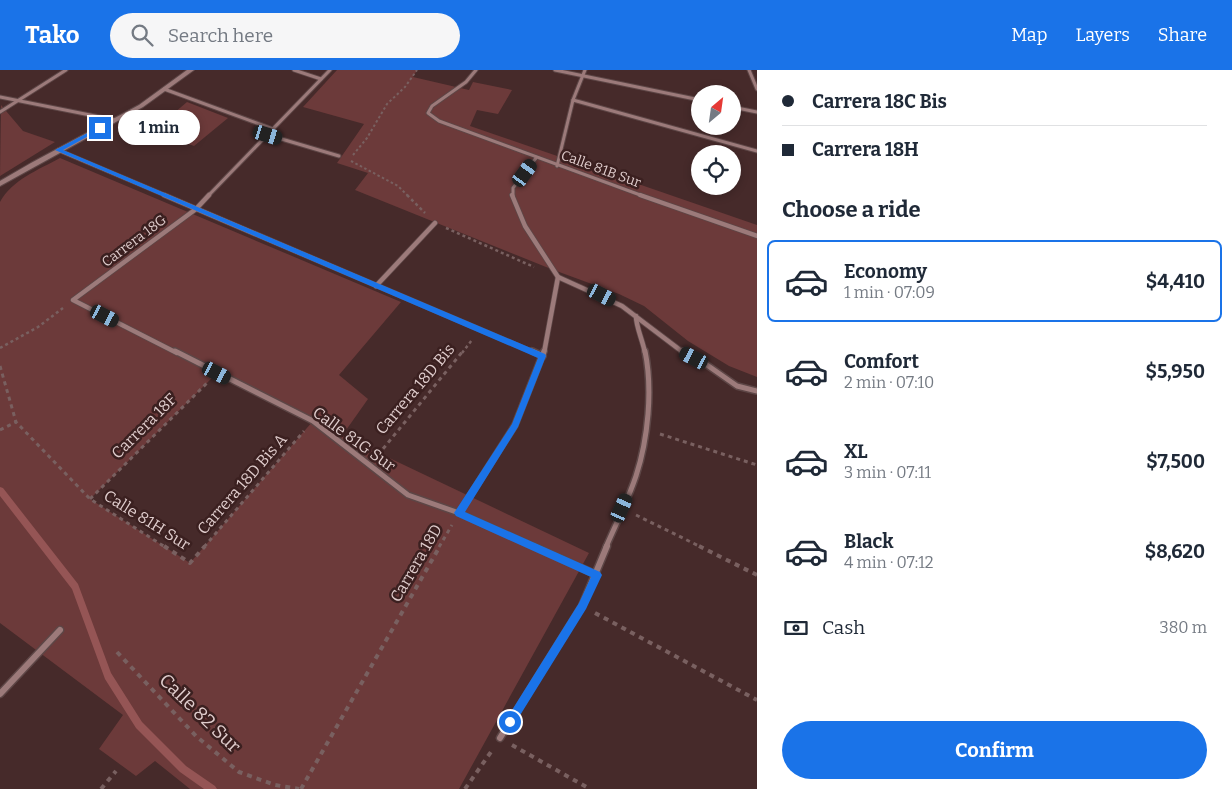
<!DOCTYPE html>
<html lang="en">
<head>
<meta charset="utf-8">
<style>
  body { margin:0; font-family:Bitter,serif; background:#f6f6f7; color:#1f2937; height:100vh; display:flex; flex-direction:column; font-size:19px; white-space:nowrap }
  * { box-sizing:border-box; margin:0 }
  p { font-size:16px; color:#747a83 }
  .icon { flex:none; width:28px; height:28px; fill:none; stroke:currentColor; stroke-width:2; stroke-linecap:round; stroke-linejoin:round }
  .map { position:relative; flex:1; overflow:hidden }
  .side { display:flex; flex-direction:column; background:#fff; width:475px }
  .side>* { flex:none }
  .top-card { display:grid; align-content:center; height:110px; padding:0 25px; background:#fff }
  .needle { width:32px; rotate:29deg }
  .fabs { position:absolute; left:691px; top:15px; display:grid; gap:10px }
  .fabs a { display:grid; place-items:center; width:50px; height:50px; border-radius:50%; background:#fff; box-shadow:0 2px 8px #0003; font-size:25px }
  .end { position:absolute; width:22px; height:22px; margin:-11px; border:6px solid #1a73e8; background:#fff; box-shadow:0 0 0 2px #fff }
  .from { border-radius:50% }
  .bubble { position:absolute; height:35px; border-radius:18px; background:#fff; box-shadow:0 2px 8px #0003; font-size:16px; font-weight:700; line-height:35px; text-align:center }
  .car { position:absolute; width:15px; height:30px; margin:-15px -8px; border-radius:6px; box-shadow:0 0 4px 1px #0007; background:linear-gradient(#222 24%,#8ab4d8 0 40%,#222 0 76%,#8ab4d8 0 86%,#222 0) }
  .top-card b { display:flex; align-items:center; gap:18px; height:48px; font-size:19px }
  .top-card b+b { border-top:1px solid #e0e1e3 }
  .top-card i { width:12px; height:12px; background:#1f2937 }
  ul { padding:0; list-style:none }
  li { display:flex; align-items:center; gap:15px; height:82px; margin:0 10px 8px; padding:0 15px; border:2px solid transparent; border-radius:8px }
  li div { flex:1 }
  li b { display:block; font-size:19px }
  li em { font-style:normal; font-weight:700 }
  li.selected { border-color:#1a73e8 }
  li>.icon { width:45px; height:45px; stroke-width:1.5 }
  h2 { padding:0 25px; font-size:22px; line-height:60px }
  .pay { display:flex; align-items:center; gap:12px; height:55px; padding:0 25px; font-size:19px }
  .pay p { margin-inline-start:auto }
  .cta { display:flex; gap:10px; margin-top:auto; padding:10px 25px }
  .cta a { flex:1; height:58px; border-radius:30px; background:#1a73e8; color:#fff; font-size:20px; font-weight:700; line-height:58px; text-align:center }
  header { display:flex; align-items:center; gap:30px; box-sizing:border-box; height:70px; padding:0 25px; background:#1a73e8; color:#fff }
  header strong { font-size:24px }
  nav { display:flex; gap:28px; margin-inline-start:auto; font-size:18px }
  .search { width:350px; height:45px; background:#f6f6f7; display:flex; align-items:center; gap:12px; box-sizing:border-box; padding:0 18px; border-radius:28px; color:#747a83; font-size:19px }
  main { display:flex; flex:1; min-height:0 }
  .map>svg:first-child { display:block }
</style>
</head>
<body>
<header>
<strong>Tako</strong>
<div class="search"><svg class="icon" aria-label="search" viewBox="0 0 24 24"><circle cx="10" cy="10" r="6"/><path d="M15 15l6 6"/></svg>Search here</div>
<nav><a>Map</a><a>Layers</a><a>Share</a></nav>
</header>
<main>
<div class="map">
<svg width="757" height="719" viewBox="0 0 757 719">
  <rect width="100%" height="100%" fill="#462a2a"/>
  <!-- green -->
  <g fill="#6c3a3a" fill-rule="evenodd">
    <polygon points="337,0 417,0 413,7 469,20 473,12 512,20 498,44 477,40 470,56 757,155 757,307 729,296 688,271 644,236 619,224 551,199 355,120 368,103 337,93 364,54 303,37"/>
    <polygon points="187,32 228,48 194,76 153,61"/>
    <polygon points="1,35 23,61 55,72 0,106"/>
    <path d="M 60,88 L 401,232 L 339,305 L 368,329 L 344,363 L 320,355 L 589,483 L 459,719 L 190,719 L 155,691 L 136,706 L 99,679 L 123,645 L 0,553 L 0,132 C 12,110 38,100 60,88 ZM 217,303 L 313,351 L 190,493 L 90,429 Z"/>
  </g>
  <g fill="none" stroke-linecap="round" stroke-linejoin="round">
    <!-- stream -->
    <polygon fill="#955555" fill-rule="evenodd" points="0,417 3,418 78,514 111,603 142,652 186,696 215,716 217,719 204,719 180,702 136,658 105,609 72,519 0,426"/>
    <!-- street-far3 casing -->
    <g stroke="#5d4646" stroke-width="5">
      <g id="street-far3">
        <polyline points="294,0 321,9"/>
        <polyline points="476,0 466,12 432,36 428,43 439,51 643,126"/>
        <polyline points="555,0 700,30"/>
        <polyline points="749,0 757,19"/>
        <polyline points="164,19 273,59"/>
        <polyline points="0,27 115,50"/>
        <polyline points="573,30 757,81"/>
        <polyline points="732,37 757,42"/>
        <polyline points="0,42 66,0"/>
        <polyline points="268,65 339,86"/>
        <polyline points="58,80 167,126"/>
        <polyline points="557,96 573,30 585,0"/>
        <polyline points="208,126 330,0"/>
        <polyline points="513,126 513,118 536,88"/>
      </g>
    </g>
    <!-- street-far2 casing -->
    <g stroke="#5d4646" stroke-width="6">
      <g id="street-far2">
        <polyline points="164,125 535,283"/>
        <polyline points="512,125 525,156 558,207 544,283"/>
        <polyline points="640,125 757,166"/>
        <polyline points="558,207 622,236 684,283"/>
        <polyline points="376,216 435,153"/>
        <path d="M 636,246 C 636,257 643,271 645,283"/>
        <polyline points="177,283 73,230 196,139 209,125"/>
      </g>
    </g>
    <!-- street-far1 casing -->
    <g stroke="#5d4646" stroke-width="8">
      <g id="street-far1">
        <polyline points="175,281 313,351 408,425 459,443 535,477"/>
        <polyline points="532,281 543,286"/>
        <polyline points="682,281 707,295 737,316 757,321"/>
        <polyline points="459,443 515,355 544,281"/>
        <path d="M 606,477 C 616,454 628,430 636,406 C 648,369 653,320 645,281"/>
      </g>
    </g>
    <!-- street casing -->
    <g stroke="#5d4646" stroke-width="9">
      <g id="street">
        <polyline points="533,476 597,505"/>
        <polyline points="0,624 60,560"/>
        <polyline points="500,668 582,536 607,476"/>
      </g>
    </g>
    <!-- secondary casing -->
    <g stroke="#5d4646" stroke-width="2">
      <polygon id="secondary" points="187,0 194,0 143,37 0,116 0,111 31,93 139,35"/>
    </g>
    <!-- path-far3 -->
    <g stroke="#796060" stroke-width="2" stroke-dasharray="2.5 2.5" stroke-linecap="butt">
      <polyline points="353,85 367,68 387,34 405,17 417,0"/>
      <polyline points="351,91 398,116 408,126"/>
    </g>
    <!-- path-far2 -->
    <g stroke="#796060" stroke-width="2.5" stroke-dasharray="3 3" stroke-linecap="butt">
      <polyline points="407,125 425,143"/>
      <polyline points="446,158 534,197"/>
      <polyline points="0,278 38,257 63,238"/>
      <polyline points="462,283 472,270"/>
    </g>
    <!-- path-far1 -->
    <g stroke="#796060" stroke-width="3" stroke-dasharray="4 4" stroke-linecap="butt">
      <polyline points="0,296 16,352 90,429 165,477"/>
      <polyline points="0,360 16,352"/>
      <polyline points="660,364 757,395"/>
      <polyline points="378,385 463,281"/>
      <polyline points="90,429 208,312"/>
      <polyline points="636,445 701,477"/>
      <polyline points="204,477 304,361"/>
      <polyline points="439,477 452,455"/>
    </g>
    <!-- path -->
    <g stroke="#796060" stroke-width="4" stroke-dasharray="5 5" stroke-linecap="butt">
      <polyline points="164,476 190,493 205,476"/>
      <polyline points="699,476 757,505"/>
      <polyline points="595,543 757,630"/>
      <polyline points="117,582 196,666 239,702 275,715 299,719"/>
      <polyline points="512,675 590,719"/>
      <polyline points="101,719 116,701"/>
      <polyline points="301,719 440,476"/>
      <polyline points="465,719 493,679"/>
    </g>
    <!-- street-far3 -->
    <use href="#street-far3" stroke="#9c7a7a" stroke-width="3"/>
    <!-- street-far2 -->
    <use href="#street-far2" stroke="#9c7a7a" stroke-width="4.5"/>
    <!-- street-far1 -->
    <use href="#street-far1" stroke="#9c7a7a" stroke-width="5"/>
    <!-- street -->
    <use href="#street" stroke="#9c7a7a" stroke-width="6"/>
    <!-- secondary -->
    <use href="#secondary" fill="#9c7a7a" fill-rule="evenodd"/>
  </g>
  <!-- route -->
  <polygon fill="#1a73e8" points="99,57 103,58 63,80 545,284 546,286 518,357 465,442 600,502 602,505 586,539 514,655 510,657 507,655 505,652 507,648 579,533 591,507 456,446 454,443 512,354 538,288 55,80"/>
  <g text-anchor="middle" dominant-baseline="central" stroke-width="5" stroke-linejoin="round" paint-order="stroke">
    <!-- far-street labels -->
    <g font-size="14" fill="#dfcccc" stroke="#3b2020">
      <text transform="translate(601 99) rotate(20)">Calle 81B Sur</text>
      <text transform="translate(134 171) rotate(-37)">Carrera 18G</text>
    </g>
    <!-- street labels -->
    <g font-size="16" fill="#dfcccc" stroke="#3b2020">
      <text transform="translate(415 319) rotate(-50)">Carrera 18D Bis</text>
      <text transform="translate(144 356) rotate(-45)">Carrera 18F</text>
      <text transform="translate(354 369) rotate(36)">Calle 81G Sur</text>
      <text transform="translate(242 414) rotate(-49)">Carrera 18D Bis A</text>
      <text transform="translate(147 450) rotate(32)">Calle 81H Sur</text>
      <text transform="translate(416 493) rotate(-60)">Carrera 18D</text>
    </g>
    <!-- near-street labels -->
    <g font-size="19" fill="#dfcccc" stroke="#3b2020">
      <text transform="translate(200 643) rotate(44)">Calle 82 Sur</text>
    </g>
  </g>
</svg>
<div class="fabs">
<a><svg class="needle" viewBox="-14 -14 28 28"><path d="M0-13l5 13h-10z" fill="#e53935"/><path d="M0 13l5-13h-10z" fill="#747a83"/></svg></a>
<a><svg class="icon" aria-label="locate" viewBox="0 0 24 24"><circle cx="12" cy="12" r="6"/><path d="M12 2v4M12 18v4M2 12h4M18 12h4"/></svg></a>
</div>
<i class="end from" style="left:510px;top:652px"></i>
<i class="end" style="left:100px;top:58px"></i>
<div class="bubble" style="left:118px;top:40px;width:82px">1 min</div>
<i class="car" style="left:268px;top:65px;rotate:107deg"></i>
<i class="car" style="left:525px;top:103px;rotate:36deg"></i>
<i class="car" style="left:602px;top:225px;rotate:117deg"></i>
<i class="car" style="left:105px;top:246px;rotate:117deg"></i>
<i class="car" style="left:694px;top:288px;rotate:297deg"></i>
<i class="car" style="left:217px;top:303px;rotate:117deg"></i>
<i class="car" style="left:622px;top:438px;rotate:24deg"></i>
</div>
<section class="side">
<div class="top-card">
<b><i class="from"></i>Carrera 18C Bis</b>
<b><i></i>Carrera 18H</b>
</div>
<h2>Choose a ride</h2>
<ul>
<li class="selected"><svg class="icon" aria-label="car" viewBox="0 0 24 24"><path d="M5 17H2v-5l4-1 3-4h7l3 4 3 1v5h-3M9 17h6M6 11h13"/><circle cx="7" cy="17" r="2"/><circle cx="17" cy="17" r="2"/></svg><div><b>Economy</b><p>1 min · 07:09</p></div><em>$4,410</em></li>
<li><svg class="icon" aria-label="car" viewBox="0 0 24 24"><path d="M5 17H2v-5l4-1 3-4h7l3 4 3 1v5h-3M9 17h6M6 11h13"/><circle cx="7" cy="17" r="2"/><circle cx="17" cy="17" r="2"/></svg><div><b>Comfort</b><p>2 min · 07:10</p></div><em>$5,950</em></li>
<li><svg class="icon" aria-label="car" viewBox="0 0 24 24"><path d="M5 17H2v-5l4-1 3-4h7l3 4 3 1v5h-3M9 17h6M6 11h13"/><circle cx="7" cy="17" r="2"/><circle cx="17" cy="17" r="2"/></svg><div><b>XL</b><p>3 min · 07:11</p></div><em>$7,500</em></li>
<li><svg class="icon" aria-label="car" viewBox="0 0 24 24"><path d="M5 17H2v-5l4-1 3-4h7l3 4 3 1v5h-3M9 17h6M6 11h13"/><circle cx="7" cy="17" r="2"/><circle cx="17" cy="17" r="2"/></svg><div><b>Black</b><p>4 min · 07:12</p></div><em>$8,620</em></li>
</ul>
<div class="pay"><svg class="icon" aria-label="cash" viewBox="0 0 24 24"><path d="M3 7h18v10H3z"/><circle cx="12" cy="12" r="2"/></svg>Cash<p>380 m</p></div>
<div class="cta"><a>Confirm</a></div>
</section>
</main>
</body>
</html>
